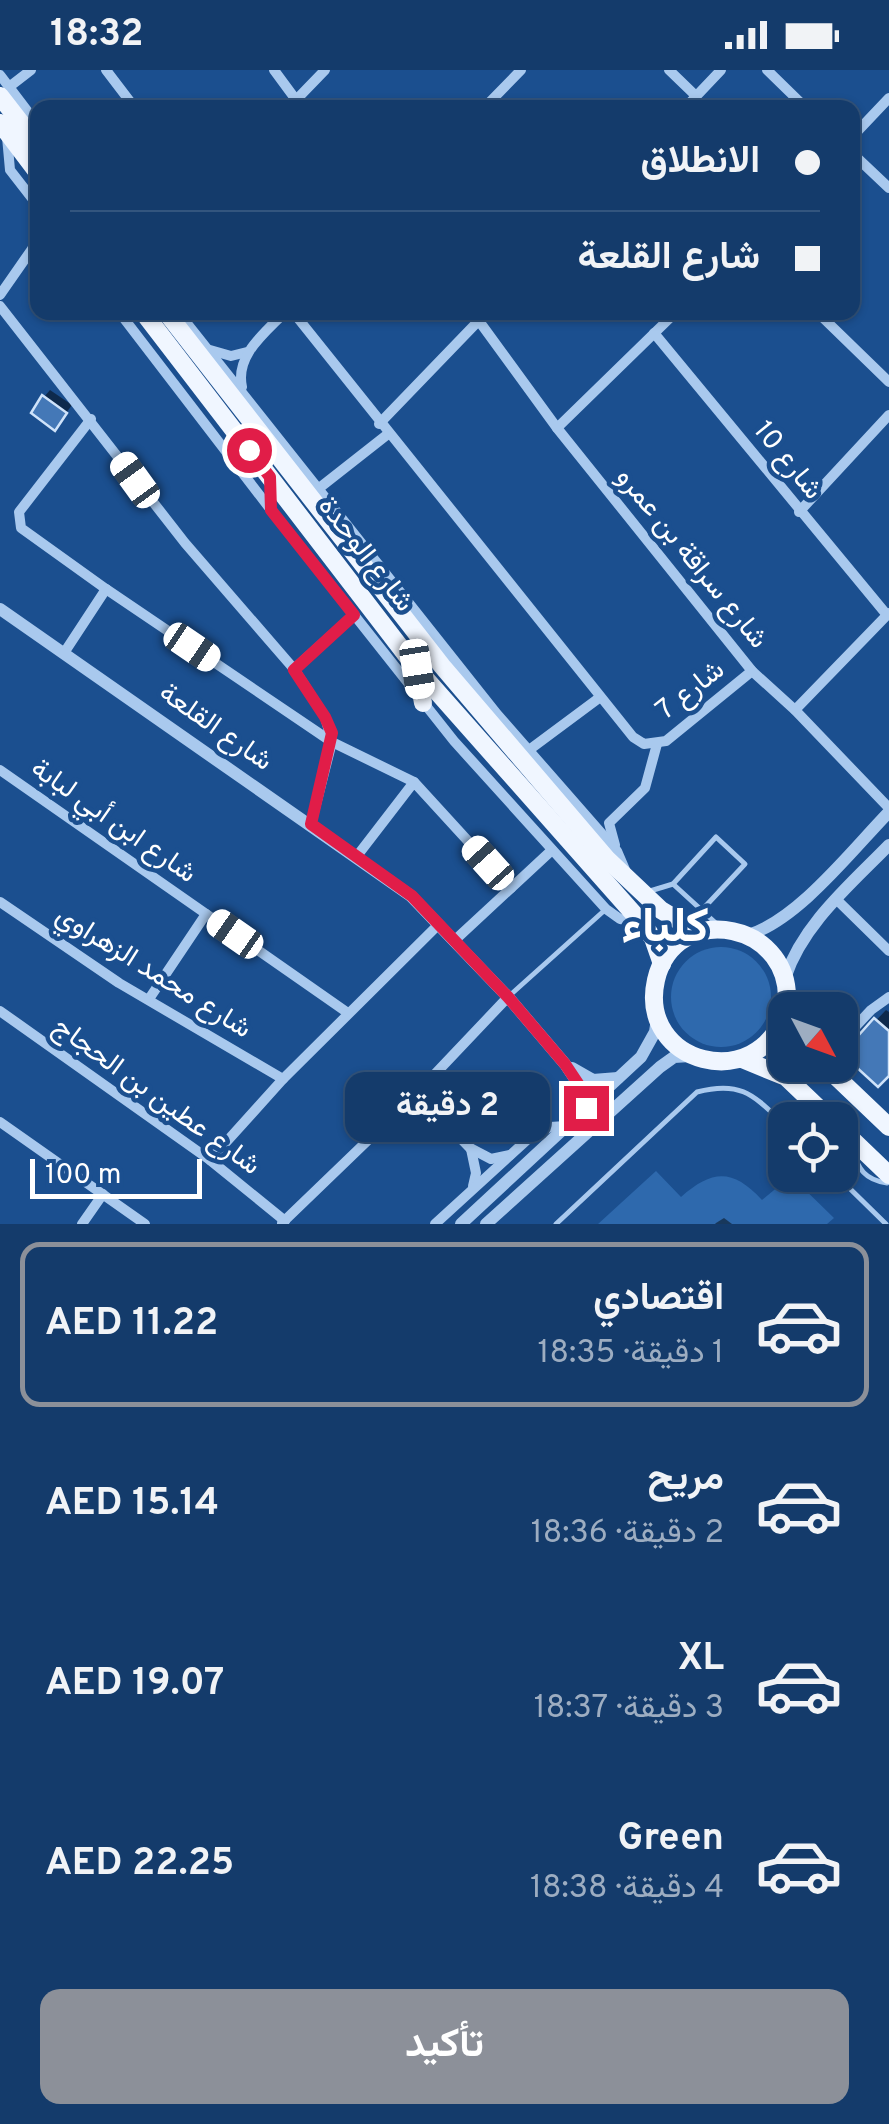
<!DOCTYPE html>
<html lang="ar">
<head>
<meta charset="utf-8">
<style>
  body { margin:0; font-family:Overpass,Vazirmatn,sans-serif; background:#214673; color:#f1f3f6; direction:rtl; height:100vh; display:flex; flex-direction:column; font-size:38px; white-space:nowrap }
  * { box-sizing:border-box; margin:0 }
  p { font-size:32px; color:#9dadc1 }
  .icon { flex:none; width:55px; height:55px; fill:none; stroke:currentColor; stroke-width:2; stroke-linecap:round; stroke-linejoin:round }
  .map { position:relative; height:1154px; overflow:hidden; direction:ltr }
  .side { display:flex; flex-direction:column; background:#143b6b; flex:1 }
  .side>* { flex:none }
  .hud { position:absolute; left:30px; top:30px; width:830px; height:220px; border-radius:20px; box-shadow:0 2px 8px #0004,0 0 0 2px #33557e; direction:rtl; display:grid; align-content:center; height:220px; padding:0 40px; background:#143b6b }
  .needle { width:65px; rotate:131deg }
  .controls { position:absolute; left:768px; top:922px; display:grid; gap:20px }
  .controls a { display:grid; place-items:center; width:90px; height:90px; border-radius:20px; background:#143b6b; box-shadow:0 2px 8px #0004,0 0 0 2px #33557e; font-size:50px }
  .scale { position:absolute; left:30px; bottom:25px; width:172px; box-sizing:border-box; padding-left:10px; border:5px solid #fff; border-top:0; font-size:28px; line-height:35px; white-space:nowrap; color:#fff; -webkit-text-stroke:8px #1b4f8f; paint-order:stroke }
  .end { position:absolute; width:45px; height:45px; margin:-22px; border:12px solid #e11d48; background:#fff; box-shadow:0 0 0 5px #fff }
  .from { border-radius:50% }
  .bubble { position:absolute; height:70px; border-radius:20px; background:#143b6b; box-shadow:0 2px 8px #0004,0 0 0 2px #33557e; font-size:32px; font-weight:700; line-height:70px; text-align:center; direction:rtl }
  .car { position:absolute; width:30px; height:60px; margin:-30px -15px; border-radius:12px; box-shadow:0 0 8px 2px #0007; background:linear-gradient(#fff 24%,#345 0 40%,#fff 0 76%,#345 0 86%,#fff 0) }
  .hud b { display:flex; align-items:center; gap:35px; height:95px; font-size:38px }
  .hud b+b { border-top:2px solid #33557e }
  .hud i { width:25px; height:25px; background:#f1f3f6 }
  ul { padding:18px 0 0; list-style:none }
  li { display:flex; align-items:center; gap:30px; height:165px; margin:0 20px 15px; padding:0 20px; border:5px solid transparent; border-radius:20px }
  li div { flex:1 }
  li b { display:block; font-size:38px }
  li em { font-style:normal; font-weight:700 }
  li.selected { border-color:#8c9099 }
  li>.icon { width:90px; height:90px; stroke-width:1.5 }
  .primary-button { display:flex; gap:20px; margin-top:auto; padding:20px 40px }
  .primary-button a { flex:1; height:115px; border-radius:20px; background:#8c9099; color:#fff; font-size:40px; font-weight:700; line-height:115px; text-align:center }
  .status { display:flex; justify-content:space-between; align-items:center; height:70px; padding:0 50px; background:#143b6b; direction:ltr }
  .status svg { height:28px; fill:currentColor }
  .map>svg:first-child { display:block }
</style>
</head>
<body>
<div class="status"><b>18:32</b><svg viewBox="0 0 49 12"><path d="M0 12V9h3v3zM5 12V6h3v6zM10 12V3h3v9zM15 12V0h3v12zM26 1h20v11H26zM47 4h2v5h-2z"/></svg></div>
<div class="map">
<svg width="889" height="1154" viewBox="0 0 889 1154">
  <rect width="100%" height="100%" fill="#1b4f8f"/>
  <!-- green -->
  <g fill="#2e69ad">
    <circle cx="721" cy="927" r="50"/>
    <path d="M 656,1101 L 681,1127 C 713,1099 733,1099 762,1130 L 791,1106 L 834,1148 L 827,1154 L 598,1154 Z"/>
  </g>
  <!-- shadow -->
  <g fill="#0007">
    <polygon points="50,320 72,335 55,358 44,327"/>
    <polygon points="886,940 889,942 889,1003 845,983"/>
    <polygon points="724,1148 732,1154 715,1154 716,1153"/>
  </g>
  <!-- building -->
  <g fill="#4478b7" stroke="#cfe3fa" stroke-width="2.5">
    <polygon points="42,325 67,343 55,361 31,343"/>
    <polygon points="874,948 889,961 889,1006 878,1017 842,984"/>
  </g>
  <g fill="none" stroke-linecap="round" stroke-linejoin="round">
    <!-- service -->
    <g stroke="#a9c9ee" stroke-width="5">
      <polyline points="673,814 719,856"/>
      <polyline points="650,821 673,814 716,767 745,794 701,841"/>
      <polyline points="508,927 606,839"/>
      <path d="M 852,1079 C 858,1099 865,1110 887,1113"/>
      <polyline points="836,1105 886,1154"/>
      <path d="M 556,1154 L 697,1022 C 742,1010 754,1026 785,1055"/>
    </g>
    <!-- minor -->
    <g stroke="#a9c9ee" stroke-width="10">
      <polyline points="106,0 135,38"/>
      <polyline points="274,0 302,38"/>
      <polyline points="669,0 696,26"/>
      <polyline points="767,0 806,38"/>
      <polyline points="0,5 38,55"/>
      <polyline points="9,17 31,0"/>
      <polyline points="296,30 325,0"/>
      <polyline points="484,38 521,0"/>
      <polyline points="685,38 721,0"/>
      <polyline points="7,67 10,100 38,136"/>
      <polyline points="852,67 889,28"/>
      <polyline points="852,83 889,118"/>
      <polyline points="0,225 32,179 38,164"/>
      <polyline points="0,236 185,473 294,599 325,647 332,672 311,754"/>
      <polyline points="119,242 271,440"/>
      <polyline points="178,242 497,644 617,781 626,802"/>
      <polyline points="293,242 633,667 644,674 666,671 752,601"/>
      <polyline points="817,242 889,312"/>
      <polyline points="479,251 557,358 752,601 795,640 889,738"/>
      <polyline points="654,263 887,545"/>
      <polyline points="210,280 231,286 247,282"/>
      <path d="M 242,317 C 235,285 265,263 285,242"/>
      <polyline points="91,349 19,442 21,458 106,519 332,672 414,712"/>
      <polyline points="379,354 487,242"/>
      <polyline points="557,358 676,242"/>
      <polyline points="270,413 271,440 454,671 606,839 620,849 641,852"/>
      <polyline points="318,419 388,364"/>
      <polyline points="799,442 889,345"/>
      <polyline points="64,583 106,519"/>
      <polyline points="294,599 354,545"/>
      <polyline points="795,640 889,543"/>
      <polyline points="529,680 599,628"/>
      <polyline points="0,700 348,943"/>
      <polyline points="615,775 609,753 645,718 657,674"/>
      <polyline points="357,786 414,712 511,818"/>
      <polyline points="836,829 889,881"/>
      <polyline points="0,832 119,913 283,1009"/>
      <polyline points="455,870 552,780"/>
      <polyline points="149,929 206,844"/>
      <polyline points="0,941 210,1090 285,1151"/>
      <polyline points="840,973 871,940 889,927"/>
      <polyline points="417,1023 470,1078 491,1089 510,1085"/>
      <polyline points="0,1052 145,1154"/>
      <polyline points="471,1079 476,1103 473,1116"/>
      <polyline points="210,1090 283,1009 439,854"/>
      <polyline points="282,1153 417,1023 508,927"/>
      <polyline points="82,1154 103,1124"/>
      <polyline points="435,1154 528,1069 550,1057 566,1056"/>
    </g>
    <!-- tertiary -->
    <g stroke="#a9c9ee" stroke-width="12">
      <polyline points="0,539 411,826 508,927 565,994 587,1027 586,1038"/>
      <path d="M 748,865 C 798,850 852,780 889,742"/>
      <path d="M 785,908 C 803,854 850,815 889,775"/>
      <polyline points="572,998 593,1010 618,1008"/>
      <polyline points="461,1154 641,987 655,962 657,949"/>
      <polyline points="486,1154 660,997 674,987 690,986"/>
    </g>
    <!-- primary -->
    <g stroke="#f0f6ff" stroke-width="18">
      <polyline points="0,26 38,75"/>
      <polyline points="0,53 38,103"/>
      <polyline points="143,242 417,599 641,852 653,868 662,894"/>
      <polyline points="166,242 442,596 607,789 661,840 699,863"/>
      <polyline points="417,599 423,633"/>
      <path d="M 785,942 C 758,1026 637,994 656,910 C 675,828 799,852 786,940"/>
      <polyline points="742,989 786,1007 831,1050"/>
      <polyline points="824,995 889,1057"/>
      <polyline points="840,1058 889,1105"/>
    </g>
  </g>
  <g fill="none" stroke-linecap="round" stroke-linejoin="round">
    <!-- route -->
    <polyline stroke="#e11d48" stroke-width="12" points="249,380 270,407 271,440 354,545 294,600 325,647 332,663 311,754 412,826 508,927 565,994 587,1027 586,1038"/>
  </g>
  <g text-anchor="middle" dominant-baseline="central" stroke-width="9" stroke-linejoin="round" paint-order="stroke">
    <!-- street labels -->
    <g font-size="28" fill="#fff" stroke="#1b4f8f">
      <text transform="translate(787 391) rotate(51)">شارع 10</text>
      <text transform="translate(365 485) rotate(52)">شارع الوحدة</text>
      <text transform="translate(691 489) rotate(51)">شارع سراقة بن عمرو</text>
      <text transform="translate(691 621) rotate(-38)">شارع 7</text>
      <text transform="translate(215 658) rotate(35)">شارع القلعة</text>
      <text transform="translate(113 752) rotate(35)">شارع ابن أبي لبابة</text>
      <text transform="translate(153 903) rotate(32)">شارع محمد الزهراوي</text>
      <text transform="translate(156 1027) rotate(36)">شارع عطين بن الحجاج</text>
    </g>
    <!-- town labels -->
    <g font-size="48" font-weight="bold" fill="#fff" stroke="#1b4f8f">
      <text x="665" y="859">كلباء</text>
    </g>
  </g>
</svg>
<div class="controls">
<a><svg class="needle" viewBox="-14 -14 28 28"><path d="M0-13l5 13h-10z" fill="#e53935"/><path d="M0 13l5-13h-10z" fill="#9dadc1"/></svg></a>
<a><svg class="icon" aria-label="locate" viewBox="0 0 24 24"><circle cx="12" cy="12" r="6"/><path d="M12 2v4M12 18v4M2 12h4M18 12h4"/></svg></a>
</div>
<div class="scale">100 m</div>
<i class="end from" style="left:249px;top:380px"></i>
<i class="end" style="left:586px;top:1038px"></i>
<div class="bubble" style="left:345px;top:1002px;width:205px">2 دقيقة</div>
<i class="car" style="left:135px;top:410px;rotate:324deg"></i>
<i class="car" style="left:192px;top:577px;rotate:124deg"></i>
<i class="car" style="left:417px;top:599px;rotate:171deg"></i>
<i class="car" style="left:488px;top:793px;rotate:318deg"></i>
<i class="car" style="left:235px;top:864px;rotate:305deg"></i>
<div class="hud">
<b><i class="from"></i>الانطلاق</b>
<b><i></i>شارع القلعة</b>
</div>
</div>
<section class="side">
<ul>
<li class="selected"><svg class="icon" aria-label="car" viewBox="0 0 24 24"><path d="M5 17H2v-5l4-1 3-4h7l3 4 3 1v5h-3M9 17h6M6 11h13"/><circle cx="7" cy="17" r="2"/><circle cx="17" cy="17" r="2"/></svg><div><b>اقتصادي</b><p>1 دقيقة · 18:35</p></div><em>AED 11.22</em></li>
<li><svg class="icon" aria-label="car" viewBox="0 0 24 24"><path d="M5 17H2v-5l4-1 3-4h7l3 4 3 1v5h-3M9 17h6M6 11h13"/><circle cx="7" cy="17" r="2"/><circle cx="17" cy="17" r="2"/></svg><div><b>مريح</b><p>2 دقيقة · 18:36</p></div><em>AED 15.14</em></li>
<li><svg class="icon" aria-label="car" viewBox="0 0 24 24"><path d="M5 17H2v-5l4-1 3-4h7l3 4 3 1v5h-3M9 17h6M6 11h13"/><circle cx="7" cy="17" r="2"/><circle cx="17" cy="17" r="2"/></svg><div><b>XL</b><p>3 دقيقة · 18:37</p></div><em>AED 19.07</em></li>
<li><svg class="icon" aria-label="car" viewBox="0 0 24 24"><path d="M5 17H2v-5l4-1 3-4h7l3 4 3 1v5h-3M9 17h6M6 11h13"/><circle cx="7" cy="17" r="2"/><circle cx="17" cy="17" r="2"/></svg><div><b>Green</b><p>4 دقيقة · 18:38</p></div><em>AED 22.25</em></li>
</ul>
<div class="primary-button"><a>تأكيد</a></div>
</section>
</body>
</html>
